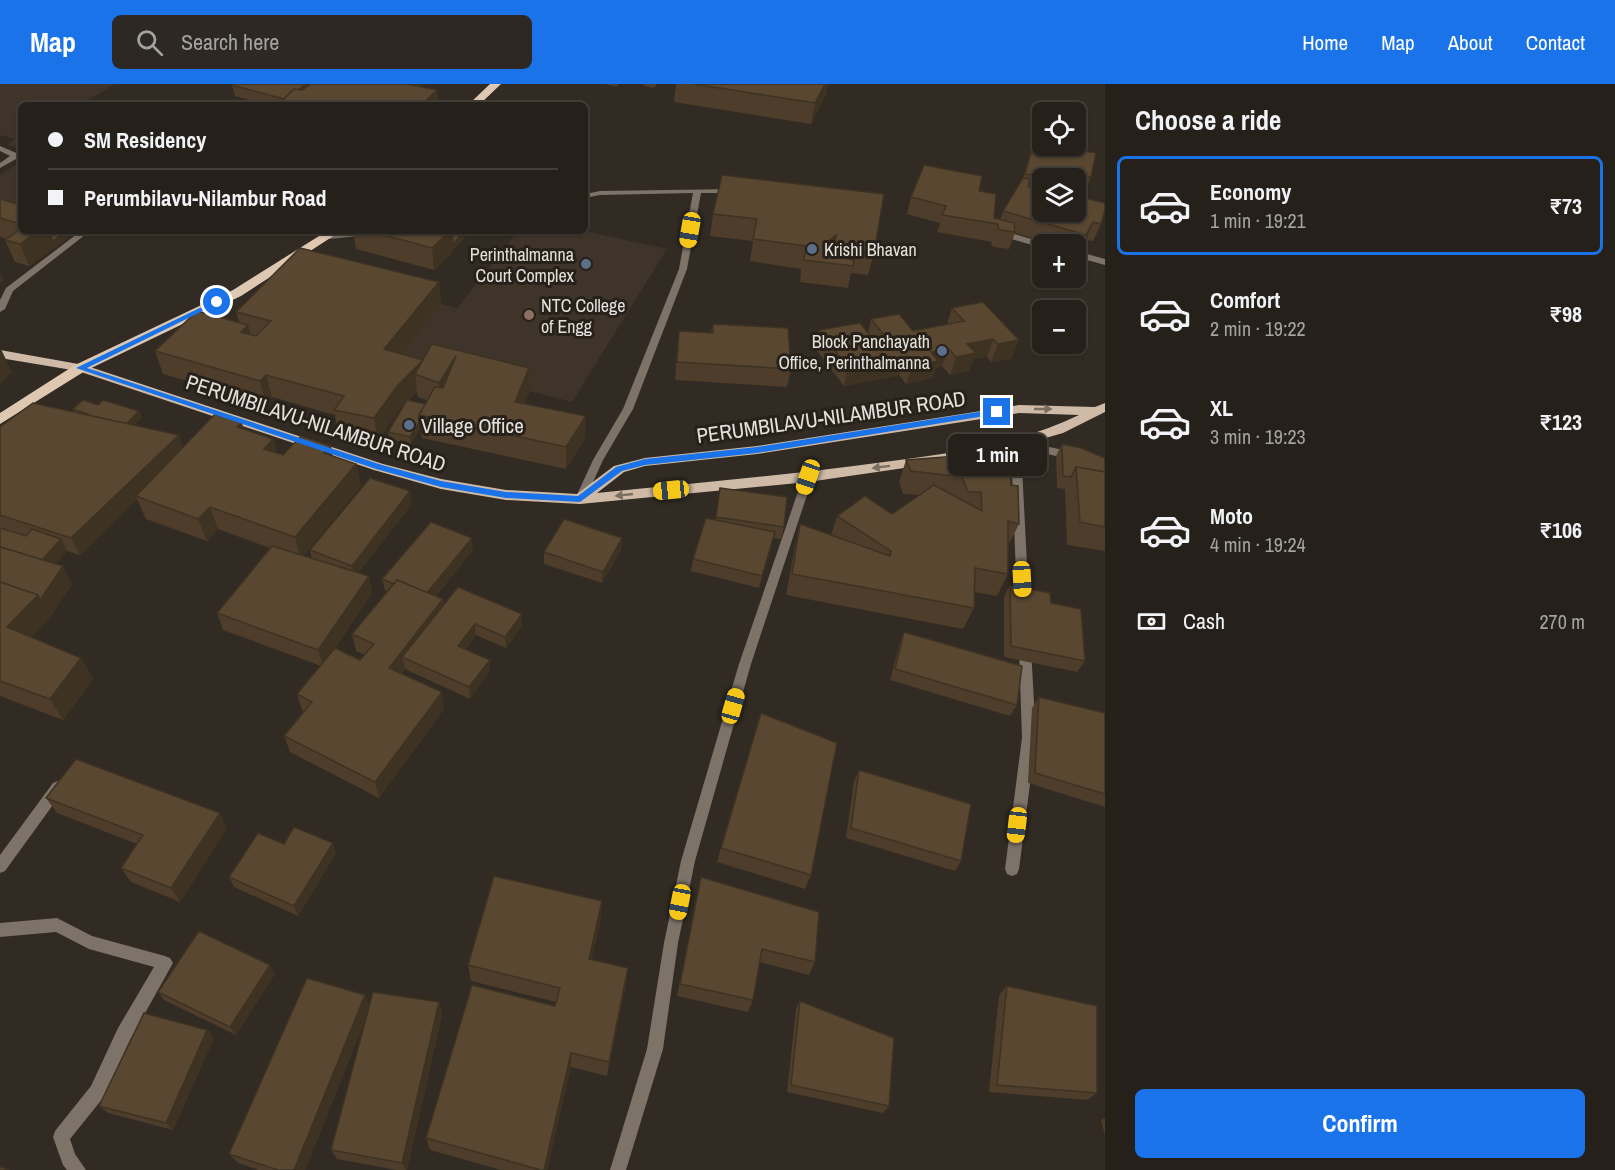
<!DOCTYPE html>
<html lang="en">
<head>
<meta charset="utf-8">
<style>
  body { margin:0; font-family:"Archivo Narrow",sans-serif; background:#2d2823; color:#f1f3f6; height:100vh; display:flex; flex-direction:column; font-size:22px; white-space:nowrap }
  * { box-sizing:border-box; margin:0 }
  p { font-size:20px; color:#a3a3a2 }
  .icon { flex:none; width:33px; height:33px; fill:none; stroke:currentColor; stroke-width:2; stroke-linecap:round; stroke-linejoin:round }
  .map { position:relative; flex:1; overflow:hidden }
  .side { display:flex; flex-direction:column; background:#25201a; width:510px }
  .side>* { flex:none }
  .top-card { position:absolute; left:18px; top:18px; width:570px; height:132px; border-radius:9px; box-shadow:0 2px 4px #0004,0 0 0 2px #423e39; display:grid; align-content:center; height:132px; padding:0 30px; background:#25201a }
  .fabs { position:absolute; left:1032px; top:18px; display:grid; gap:12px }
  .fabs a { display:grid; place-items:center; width:54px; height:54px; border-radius:9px; background:#25201a; box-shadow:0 2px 4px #0004,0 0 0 2px #423e39; font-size:30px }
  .end { position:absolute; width:27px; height:27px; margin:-14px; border:8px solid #1a73e8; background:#fff; box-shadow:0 0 0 3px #fff }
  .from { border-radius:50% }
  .bubble { position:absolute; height:42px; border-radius:9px; background:#25201a; box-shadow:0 2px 4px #0004,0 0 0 2px #423e39; font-size:20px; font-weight:700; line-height:42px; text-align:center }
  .car { position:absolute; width:18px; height:36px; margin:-18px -9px; border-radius:8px; box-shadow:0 0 4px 2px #0007; background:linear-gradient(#f5c518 24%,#345 0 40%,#f5c518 0 76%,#345 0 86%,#f5c518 0) }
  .top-card b { display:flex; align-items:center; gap:21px; height:57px; font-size:22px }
  .top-card b+b { border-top:2px solid #423e39 }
  .top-card i { width:15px; height:15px; background:#f1f3f6 }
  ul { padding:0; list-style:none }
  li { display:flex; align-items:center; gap:18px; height:99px; margin:0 12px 9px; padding:0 18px; border:3px solid transparent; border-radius:9px }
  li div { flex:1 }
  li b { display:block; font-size:22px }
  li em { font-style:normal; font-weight:700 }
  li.on { border-color:#1a73e8 }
  li>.icon { width:54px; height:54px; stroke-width:1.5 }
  h2 { padding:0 30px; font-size:27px; line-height:72px }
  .pay { display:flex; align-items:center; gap:15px; height:66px; padding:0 30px; font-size:22px }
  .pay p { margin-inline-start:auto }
  .cta { display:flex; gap:12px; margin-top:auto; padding:12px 30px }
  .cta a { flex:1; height:69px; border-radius:9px; background:#1a73e8; color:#fff; font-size:24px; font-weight:700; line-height:69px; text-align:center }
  header { display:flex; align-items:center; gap:36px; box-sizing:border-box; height:84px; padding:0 30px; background:#1a73e8; color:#fff }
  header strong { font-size:28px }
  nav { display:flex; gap:33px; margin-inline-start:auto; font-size:21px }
  .search { width:420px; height:54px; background:#2d2823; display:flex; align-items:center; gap:15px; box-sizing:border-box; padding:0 21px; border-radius:9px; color:#a3a3a2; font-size:22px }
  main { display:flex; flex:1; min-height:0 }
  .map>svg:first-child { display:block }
</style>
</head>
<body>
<header>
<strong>Map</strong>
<div class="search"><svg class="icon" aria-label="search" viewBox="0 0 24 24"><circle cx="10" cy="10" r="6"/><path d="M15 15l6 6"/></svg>Search here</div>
<nav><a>Home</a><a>Map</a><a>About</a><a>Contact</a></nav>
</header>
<main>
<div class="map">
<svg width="1105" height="1086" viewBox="0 0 1105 1086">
  <rect width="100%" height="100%" fill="#312b23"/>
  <!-- built -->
  <g fill="#3f3429">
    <polygon points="0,0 115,0 80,21 21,21 21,65 7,61 15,55 0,51"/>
    <polygon points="20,78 21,108 19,110 21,111 21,140 0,134 0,91"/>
    <polygon points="518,147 585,147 667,165 572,318 399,273 441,220 457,224"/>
  </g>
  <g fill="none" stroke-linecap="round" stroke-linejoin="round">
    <!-- minor -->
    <g fill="#7d7369" fill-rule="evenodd">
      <polygon points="0,62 21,71 21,76 16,75 0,84 0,79 10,72 0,67"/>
      <polygon points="735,105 739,107 738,109 701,109 687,185 633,325 603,376 584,418 576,418 575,415 593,376 623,325 679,185 693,109 600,111 585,114 585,110 600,107"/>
      <polygon points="1001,146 1045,159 1046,160 1042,160 1042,164 998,151 998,147"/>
      <polygon points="81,147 90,147 13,207 5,225 0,228 0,216 6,204"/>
      <polygon points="353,147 382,147 378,150 329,155 325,152 329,149"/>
      <polygon points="1076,167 1105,175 1105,181 1076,173"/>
      <polygon points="1016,356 1073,368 1078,372 1073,376 1021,364 1029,519 1023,523 1017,519 1011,359"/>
      <polygon points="808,389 813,393 751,580 695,777 678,859 663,965 626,1086 610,1086 647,965 664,859 681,777 739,580 803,393"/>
      <polygon points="1025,559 1029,561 1031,564 1036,654 1019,785 1017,790 1012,792 1007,790 1005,785 1022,654 1019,564 1021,561"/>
      <polygon points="58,697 63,699 65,703 63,707 5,787 0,789 0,771 53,699"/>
      <polygon points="57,834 92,852 165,872 170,874 173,879 130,956 103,1014 70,1055 75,1070 86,1086 67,1086 63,1081 53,1053 55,1047 91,1002 118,944 154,883 89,865 56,848 0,853 0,839"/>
    </g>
    <!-- primary -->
    <path fill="#cebaa6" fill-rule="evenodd" d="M 0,266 L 84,281 L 383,380 L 441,395 L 506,406 L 577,410 L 614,382 L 645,374 L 757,362 L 1019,321 L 1095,323 L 1105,319 L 1105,328 L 1063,349 L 980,373 L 808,398 L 580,420 L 506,416 L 441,405 L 374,386 L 78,287 L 0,274 ZM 1019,329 L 1079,331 C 1017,361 951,369 884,378 C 789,391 693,399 597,409 L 624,388 L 645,382 L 757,370 Z"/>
    <!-- trunk -->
    <g fill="#dec8b2" fill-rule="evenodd">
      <polygon points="490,0 501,0 479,21 468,21"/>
      <polygon points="327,147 341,147 241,212 85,287 0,340 0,329 75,281 233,206"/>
    </g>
  </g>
  <!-- wall -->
  <g fill="#4d3d2a" fill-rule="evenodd">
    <polygon points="605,0 619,0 616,3"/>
    <polygon points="644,0 657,0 654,4 644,2"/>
    <polygon points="676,0 828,0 826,10 811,40 674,18"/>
    <polygon points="232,1 423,1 421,3 439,21 267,21 235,12"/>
    <polygon points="1034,58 1091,93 1086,105 1076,103 1076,94 1042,94 1042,128 1101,140 1093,157 1086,156 1079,169 1076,168 1076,160 1052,160 1015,149 1009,165 995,163 991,161 992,158 937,148 940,139 907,130 911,113 1000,136 1003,127 1023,94"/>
    <polygon points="722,91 874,169 868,191 851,189 848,204 800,198 801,185 750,177 753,157 710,152 713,130"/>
    <polygon points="0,115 21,121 21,147 69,153 29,182 15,178 5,156 6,155 0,153"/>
    <polygon points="353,147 465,147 465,153 453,166 453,168 434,186 356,165"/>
    <path d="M 439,198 L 441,220 L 401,270 L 423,276 L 529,284 L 530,307 L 524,320 L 586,332 L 585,354 L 566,385 L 422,354 L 421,343 L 411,360 L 389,355 L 388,348 L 406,318 L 401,323 L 378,357 L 338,348 L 335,331 L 272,313 L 266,319 L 163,290 L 155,267 L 239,238 L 236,228 ZM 417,307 L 418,313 L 427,316 L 425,320 L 408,317 Z"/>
    <polygon points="983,218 1012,274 991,278 987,273 973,275 969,287 950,291 942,282 936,284 932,294 906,300 899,291 844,302 815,264 819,246 868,248 871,235 913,247 947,240 952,224"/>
    <polygon points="713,240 791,285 787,303 675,296 677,264 679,247 711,249"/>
    <polygon points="98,321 139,327 142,334 133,341 179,351 183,363 244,346 273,355 277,369 283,371 333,372 356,380 361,402 303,472 312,475 310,466 412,420 358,489 369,492 372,509 334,566 360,576 365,571 356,567 352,550 388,508 385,506 382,495 473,466 436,512 443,515 444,520 522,530 522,541 506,564 476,551 466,565 490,587 470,615 405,585 401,589 444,625 379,714 290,668 284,652 304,628 302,626 297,610 321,582 223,546 217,529 270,464 218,445 207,457 146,435 137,415 80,471 67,467 55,480 72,500 50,533 31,553 81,574 93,595 63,636 0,612 0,343 74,328 73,325"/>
    <polygon points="1062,360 1105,374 1105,467 1067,461 1065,405 1057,404 1056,372"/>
    <polygon points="973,374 1011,401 1019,440 1008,462 1008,490 997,512 974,508 974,524 963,545 786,511 795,462 800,440 831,451 837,432 892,430 919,411 903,410 899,398 906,376"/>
    <polygon points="720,404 784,443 781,455 773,454 759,504 691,487 693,475 716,436"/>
    <polygon points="622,454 621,466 602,499 544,480 544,468"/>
    <polygon points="1010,501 1051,519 1085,577 1077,588 1004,573 1004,513"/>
    <polygon points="904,548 1017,621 1010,632 890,596 900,559"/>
    <polygon points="1039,613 1105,629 1105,723 1028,699 1032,624"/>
    <polygon points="859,686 961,777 955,787 846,754 854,697"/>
    <polygon points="46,714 227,744 180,818 131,798 121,784 137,760 57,729"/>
    <polygon points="284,760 336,769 298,832 234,803 229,793"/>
    <polygon points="721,764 811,791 805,805 717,778"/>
    <polygon points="701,793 815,878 809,891 759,878 753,916 748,928 677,912"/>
    <polygon points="601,835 591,876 626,901 607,992 571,983 547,1086 501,1086 430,1066 426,1054 555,922 556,918 471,897 468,881"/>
    <polygon points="270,881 275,890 236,951 164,916 158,908"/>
    <polygon points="1007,902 1097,1009 1087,1016 989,1008 999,911"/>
    <polygon points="365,911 369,923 439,918 442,931 407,1086 397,1086 337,1075 331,1066 369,926 305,1086 259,1086 238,1079 229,1070"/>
    <polygon points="800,917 889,1022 883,1029 787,1008 796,925"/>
    <polygon points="207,946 214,954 173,1046 108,1029 99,1022"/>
    <polygon points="1105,1034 1105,1052 1101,1036"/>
  </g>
  <!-- shaded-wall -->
  <g fill="#3e3222">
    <polygon points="306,0 321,0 285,15"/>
    <polygon points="409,0 423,0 423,1 405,15"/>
    <polygon points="825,0 828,0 826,10 811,40 815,19"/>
    <polygon points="437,6 439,21 421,21"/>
    <polygon points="1093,138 1086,156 1079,169 1086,151"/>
    <polygon points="38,147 57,147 52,155 56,163 29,182 20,160"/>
    <polygon points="66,147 69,153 56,163 53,157"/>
    <polygon points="450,147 465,147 465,153 453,166 453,168 434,186 432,164"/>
    <polygon points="836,151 831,173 825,179 826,159"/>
    <polygon points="0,188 4,196 0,199"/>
    <polygon points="439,198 441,220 387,287 384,265"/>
    <polygon points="248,241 254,263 241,248"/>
    <polygon points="993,255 987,273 973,275 969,287 950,291 956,273 967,260"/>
    <polygon points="1019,256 1012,274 991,278 998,260"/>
    <polygon points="1,265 12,288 0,300 0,266"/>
    <polygon points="949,265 942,282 936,284 932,294 906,300 912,282 931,268"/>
    <polygon points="456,272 441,321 439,299"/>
    <polygon points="904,273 899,291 844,302 848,284"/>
    <polygon points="423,276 415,290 417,307 401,323 378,357 374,334 398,301"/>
    <polygon points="529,284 530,307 515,340 515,318"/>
    <polygon points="266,291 272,313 266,319 260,297"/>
    <polygon points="139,327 142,334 128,347 125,340"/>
    <polygon points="586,332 585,354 566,385 566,363"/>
    <polygon points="420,337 421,343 411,360 410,353"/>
    <polygon points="242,339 249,361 237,343"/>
    <polygon points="179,351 186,369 136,412 137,415 80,471 71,454"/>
    <polygon points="273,355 279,378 264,365"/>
    <polygon points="331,362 335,384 324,369"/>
    <polygon points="356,380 361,402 301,475 295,453"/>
    <polygon points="410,407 412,420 355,493 352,482"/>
    <polygon points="210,423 218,445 207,457 198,435"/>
    <polygon points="775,448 772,460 759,504 762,492"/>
    <polygon points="472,454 473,466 426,524 424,513"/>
    <polygon points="622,454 621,466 602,499 603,488"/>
    <polygon points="61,455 67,467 47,490 40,478"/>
    <polygon points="63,482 72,500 50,533 21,564 7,543"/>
    <polygon points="369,492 372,509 323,582 318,566"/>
    <polygon points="443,515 446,533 402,573 405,585 392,600 389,584"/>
    <polygon points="522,530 522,541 506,564 505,553"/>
    <polygon points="475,540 476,551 460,573 458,562"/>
    <polygon points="81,574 93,595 63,636 50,615"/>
    <polygon points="490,576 490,587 470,615 469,603"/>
    <polygon points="442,608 444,625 379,714 375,698"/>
    <polygon points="220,729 227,744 180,818 171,804"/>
    <polygon points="333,759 336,769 298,832 294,822"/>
    <polygon points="602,817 601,835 588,891 589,875"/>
    <polygon points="270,881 275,890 236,951 230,943"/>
    <polygon points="628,884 626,901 607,992 609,978"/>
    <polygon points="365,911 370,923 305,1086 294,1086"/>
    <polygon points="439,918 442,931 407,1086 406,1086 402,1079"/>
    <polygon points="207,946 214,954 173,1046 166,1039"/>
    <polygon points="571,969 571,983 547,1086 544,1086"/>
  </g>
  <!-- building -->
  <g fill="#594731" stroke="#3e3222" stroke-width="1.5">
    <polygon points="234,0 306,0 298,6 294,5 284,15 232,1"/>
    <polygon points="311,0 407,0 437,6 421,21 278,21 294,5 302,6"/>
    <polygon points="694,0 825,0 815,19"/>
    <polygon points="1034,58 1042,59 1042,62 1054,62 1096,69 1091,93 1067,89 1066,94 1051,94 1025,90"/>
    <polygon points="924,81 982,92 979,107 996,110 994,134 1014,139 1015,148 1001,146 998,144 998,140 942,131 946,122 911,113"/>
    <polygon points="722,91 884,110 874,169 834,164 836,151 826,159 827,171 854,176 853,182 804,176 806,162 753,155 757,135 713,130"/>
    <polygon points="1023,94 1030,95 1028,102 1033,105 1037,106 1039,102 1042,102 1042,128 1076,128 1076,112 1105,119 1105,126 1101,140 1093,138 1086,151 1003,127"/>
    <polygon points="0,115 21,121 21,140 0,134"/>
    <polygon points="21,145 21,147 38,147 20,160 5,156"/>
    <polygon points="53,147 66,147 53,157 50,149"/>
    <polygon points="369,147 450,147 432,164"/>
    <polygon points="452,147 465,147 453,160"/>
    <polygon points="300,164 439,198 384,265 423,276 398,301 374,334 334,326 344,312 266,291 260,297 155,267 197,227 248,241 241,248 256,252 271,237 236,228"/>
    <polygon points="983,218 1019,256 998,260 993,255 967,260 976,269 956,273 949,265 931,268 938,277 912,282 904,273 848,284 819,246 860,239 872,254 885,252 871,235 899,230 913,247 964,237 952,224"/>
    <polygon points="713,240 788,244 791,285 677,278 679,247 713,249"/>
    <polygon points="432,260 529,284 515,318 586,332 566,363 419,331 435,303 443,304 456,272 439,299 415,290"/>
    <polygon points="83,316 98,321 103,316 139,327 126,340 87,331 88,330 73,325"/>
    <polygon points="407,316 425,320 419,331 420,337 410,353 388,348"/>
    <polygon points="33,319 179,351 71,454 0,431 0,343"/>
    <polygon points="215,330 242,339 237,343 273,355 264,365 283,371 301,352 331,362 324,369 356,380 295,453 210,423 198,435 136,412"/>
    <polygon points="1062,360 1081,364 1105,374 1105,388 1076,383 1071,393 1063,392"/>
    <polygon points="1010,370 1011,401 1018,402 1019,440 1008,437 1008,490 975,484 974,524 792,490 800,440 890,472 891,467 837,432 865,412 892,430 934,401 982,427 981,408 968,408 962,393 911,387 906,376 971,371 973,374"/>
    <polygon points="1076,383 1105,388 1105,443 1080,438"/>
    <polygon points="370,394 410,407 352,482 310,466"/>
    <polygon points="720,404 787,413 784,443 716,433"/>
    <polygon points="706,434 775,448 762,492 693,475"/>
    <polygon points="564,435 622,454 603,488 544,468"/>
    <polygon points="431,438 472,454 427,509 397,496 394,500 382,495"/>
    <polygon points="0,444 26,452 32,445 61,455 42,476 0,463"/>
    <polygon points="272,462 369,492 318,566 217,529"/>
    <polygon points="0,463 63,482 40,516 38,511 0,498"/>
    <polygon points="397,496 443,515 389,584 442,608 375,698 284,652 312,618 297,610 335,564 360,576 374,560 352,550"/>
    <polygon points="0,498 38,511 7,543 81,574 50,615 0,597"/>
    <polygon points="1010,501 1050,509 1051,519 1081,525 1085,577 1011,562"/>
    <polygon points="458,503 522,530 505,553 475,540 458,562 490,576 469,603 402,573"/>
    <polygon points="904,548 1022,582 1017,621 895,585"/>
    <polygon points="1039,613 1105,629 1105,710 1035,689"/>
    <polygon points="761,629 837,659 811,791 721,764"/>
    <polygon points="76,675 220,729 171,804 121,784 143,751 46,714"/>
    <polygon points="859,686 971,720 961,777 851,744"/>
    <polygon points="294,743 333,759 294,822 229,793 258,749 284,760"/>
    <polygon points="494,792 602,817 589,875 628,884 609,978 571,969 544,1086 541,1086 426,1054 472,901 555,922 560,904 468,881"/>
    <polygon points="701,793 819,828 815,878 762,865 753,916 680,900"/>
    <polygon points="199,847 270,881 230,943 158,908"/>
    <polygon points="307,894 365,911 294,1086 278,1086 229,1070"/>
    <polygon points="1007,902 1097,922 1097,1009 997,1001"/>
    <polygon points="373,908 439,918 402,1079 331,1066"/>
    <polygon points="800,917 894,954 889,1022 791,1001"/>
    <polygon points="144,929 207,946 166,1039 99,1022"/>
    <polygon points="0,1082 9,1086 0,1086"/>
  </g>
  <!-- one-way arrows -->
  <defs><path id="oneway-solid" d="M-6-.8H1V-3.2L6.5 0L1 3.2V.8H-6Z" transform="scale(1.5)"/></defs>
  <g fill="#7a6e60">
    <use href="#oneway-solid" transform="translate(1043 325)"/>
    <use href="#oneway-solid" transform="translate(881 383) rotate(173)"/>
    <use href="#oneway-solid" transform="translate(624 411) rotate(174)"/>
  </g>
  <!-- route -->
  <polygon fill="#1a73e8" points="214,217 221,218 87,284 382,381 441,397 506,408 578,412 616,383 645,375 757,363 997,325 1001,328 997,330 757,369 645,381 622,387 580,418 506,414 441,403 376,385 76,284"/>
  <!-- markers -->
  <g fill="#5c6f8a" stroke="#27211a" stroke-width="2">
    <circle cx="812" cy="165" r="6"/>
    <circle cx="586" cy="180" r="6"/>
    <circle cx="942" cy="267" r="6"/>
    <circle cx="409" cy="341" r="6"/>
  </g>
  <circle fill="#8d6e63" stroke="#27211a" stroke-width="2" cx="529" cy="231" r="6"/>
  <g text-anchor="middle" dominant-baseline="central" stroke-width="6" stroke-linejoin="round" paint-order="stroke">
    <!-- far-poi labels -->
    <g font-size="18" fill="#e4e0db" stroke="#27211a" text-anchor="start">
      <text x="824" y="165">Krishi Bhavan</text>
      <text x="574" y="170" text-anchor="end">Perinthalmanna<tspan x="574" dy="21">Court Complex</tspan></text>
      <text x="541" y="221">NTC College<tspan x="541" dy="21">of Engg</tspan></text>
      <text x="930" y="257" text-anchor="end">Block Panchayath<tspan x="930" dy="21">Office, Perinthalmanna</tspan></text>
    </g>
    <!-- street labels -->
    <g font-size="21" fill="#e4e0db" stroke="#27211a">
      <text transform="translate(831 333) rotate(-8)">PERUMBILAVU-NILAMBUR ROAD</text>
      <text transform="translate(316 339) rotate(18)">PERUMBILAVU-NILAMBUR ROAD</text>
    </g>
    <!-- poi labels -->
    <g font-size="21" fill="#e4e0db" stroke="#27211a" text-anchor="start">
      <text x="421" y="341">Village Office</text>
    </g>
  </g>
</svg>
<div class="fabs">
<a><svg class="icon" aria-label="locate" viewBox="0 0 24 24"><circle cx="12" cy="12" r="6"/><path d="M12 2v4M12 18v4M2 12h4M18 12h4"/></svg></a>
<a><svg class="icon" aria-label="layers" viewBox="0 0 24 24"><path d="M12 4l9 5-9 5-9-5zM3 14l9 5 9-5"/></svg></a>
<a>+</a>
<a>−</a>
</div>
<i class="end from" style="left:217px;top:218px"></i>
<i class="end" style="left:997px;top:328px"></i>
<div class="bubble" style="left:948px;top:350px;width:99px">1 min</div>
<i class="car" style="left:690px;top:146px;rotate:190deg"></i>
<i class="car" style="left:808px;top:393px;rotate:199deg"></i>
<i class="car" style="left:671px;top:406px;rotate:264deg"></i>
<i class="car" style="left:1022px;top:495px;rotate:177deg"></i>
<i class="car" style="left:733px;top:622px;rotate:16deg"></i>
<i class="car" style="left:1017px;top:741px;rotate:187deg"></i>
<i class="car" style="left:680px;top:818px;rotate:191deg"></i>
<div class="top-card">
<b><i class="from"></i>SM Residency</b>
<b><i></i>Perumbilavu-Nilambur Road</b>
</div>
</div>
<section class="side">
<h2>Choose a ride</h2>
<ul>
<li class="on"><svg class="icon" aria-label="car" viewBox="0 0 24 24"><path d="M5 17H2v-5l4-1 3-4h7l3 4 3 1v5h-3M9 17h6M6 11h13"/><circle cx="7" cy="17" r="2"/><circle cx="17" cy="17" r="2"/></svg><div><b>Economy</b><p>1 min · 19:21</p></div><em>₹73</em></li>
<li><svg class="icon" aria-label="car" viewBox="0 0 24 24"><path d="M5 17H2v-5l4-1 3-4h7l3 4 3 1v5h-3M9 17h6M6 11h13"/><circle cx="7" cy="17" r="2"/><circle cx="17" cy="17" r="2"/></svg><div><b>Comfort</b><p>2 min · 19:22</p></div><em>₹98</em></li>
<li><svg class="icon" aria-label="car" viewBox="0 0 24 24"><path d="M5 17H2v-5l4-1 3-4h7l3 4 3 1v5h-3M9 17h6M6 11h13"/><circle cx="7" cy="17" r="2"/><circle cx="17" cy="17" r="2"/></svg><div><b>XL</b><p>3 min · 19:23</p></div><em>₹123</em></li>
<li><svg class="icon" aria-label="car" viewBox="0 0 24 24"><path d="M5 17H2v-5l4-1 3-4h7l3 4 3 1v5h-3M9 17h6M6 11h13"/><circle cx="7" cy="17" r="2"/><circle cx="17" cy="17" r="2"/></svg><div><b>Moto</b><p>4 min · 19:24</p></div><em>₹106</em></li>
</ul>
<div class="pay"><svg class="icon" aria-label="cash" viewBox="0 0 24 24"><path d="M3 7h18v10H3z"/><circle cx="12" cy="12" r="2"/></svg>Cash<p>270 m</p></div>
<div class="cta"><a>Confirm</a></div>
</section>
</main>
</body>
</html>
